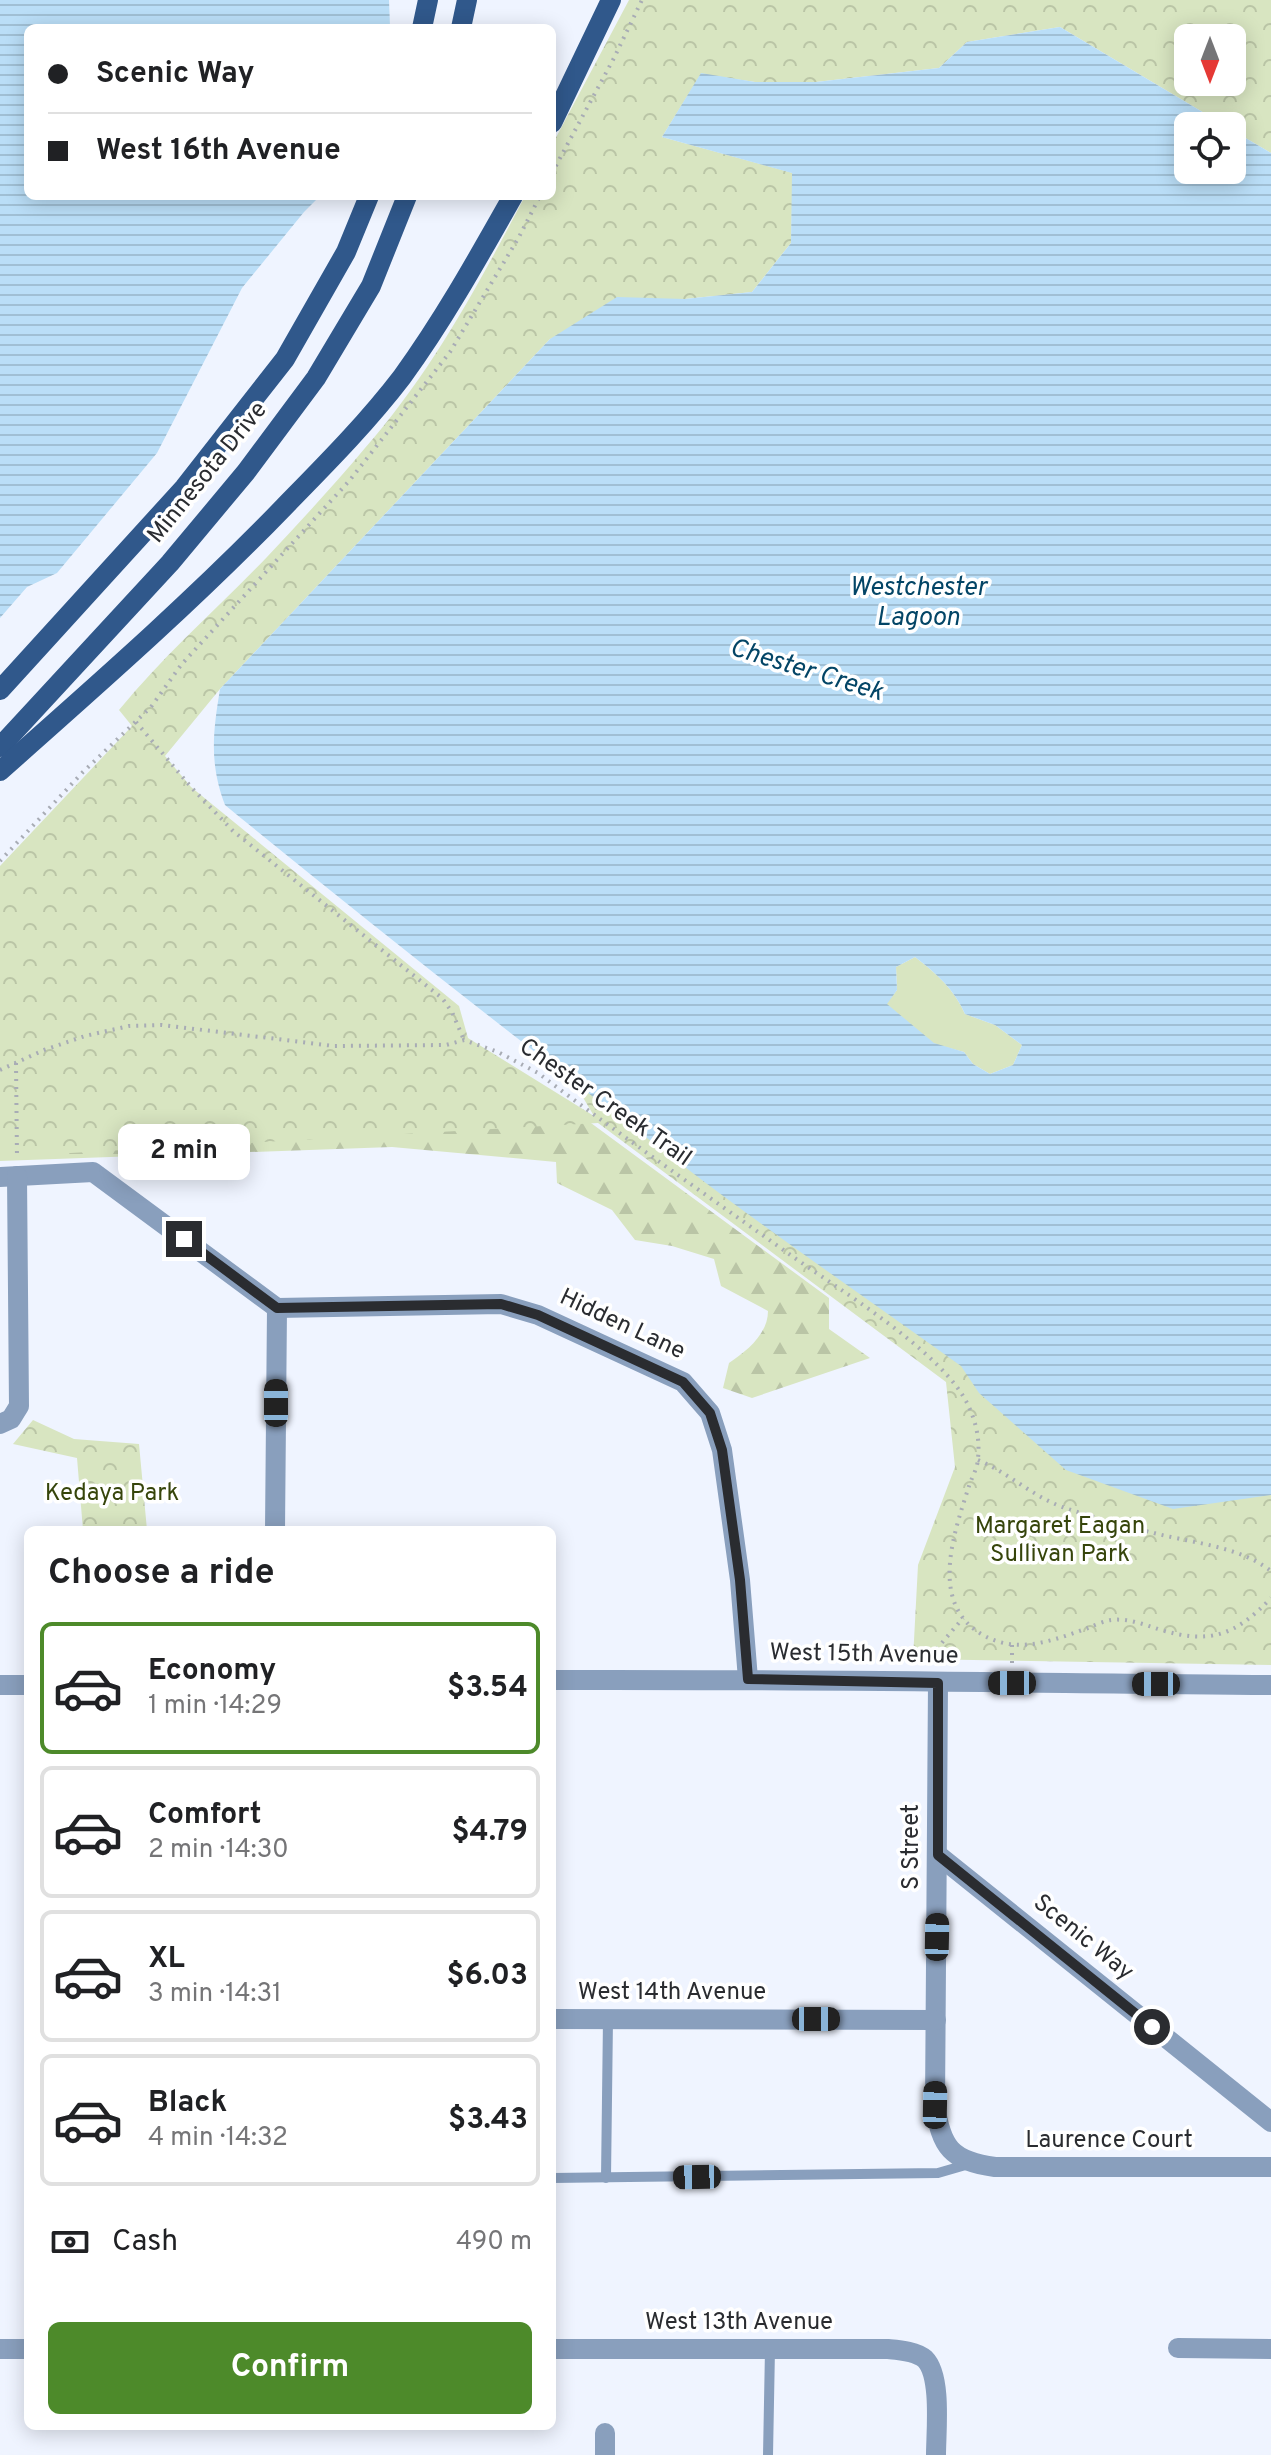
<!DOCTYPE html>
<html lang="en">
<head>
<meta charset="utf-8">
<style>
  body { margin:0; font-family:Overpass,sans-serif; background:#f6f6f6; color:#202124; height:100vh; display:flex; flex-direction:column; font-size:30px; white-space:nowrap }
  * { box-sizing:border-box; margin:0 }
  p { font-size:26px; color:#757577 }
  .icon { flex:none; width:44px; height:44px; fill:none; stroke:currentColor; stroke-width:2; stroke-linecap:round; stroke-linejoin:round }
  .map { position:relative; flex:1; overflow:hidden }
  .details { position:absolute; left:24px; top:1526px; width:532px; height:904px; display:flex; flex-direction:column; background:#fff; border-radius:12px; box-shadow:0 4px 20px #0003 }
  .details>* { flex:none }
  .guide { position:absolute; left:24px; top:24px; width:532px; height:176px; border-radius:12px; box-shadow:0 4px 20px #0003; display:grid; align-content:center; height:176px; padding:0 24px; background:#fff }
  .needle { width:52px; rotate:180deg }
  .fabs { position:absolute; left:1174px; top:24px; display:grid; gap:16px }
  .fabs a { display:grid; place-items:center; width:72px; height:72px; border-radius:12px; background:#fff; box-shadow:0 4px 20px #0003; font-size:40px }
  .end { position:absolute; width:36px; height:36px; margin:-18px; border:10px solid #2a2c30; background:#fff; box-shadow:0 0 0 4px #fff }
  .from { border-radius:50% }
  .bubble { position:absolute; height:56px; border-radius:12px; background:#fff; box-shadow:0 4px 20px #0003; font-size:26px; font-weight:700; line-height:56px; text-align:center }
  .car { position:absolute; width:24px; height:48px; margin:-24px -12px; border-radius:10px; box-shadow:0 0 6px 2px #0007; background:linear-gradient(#222 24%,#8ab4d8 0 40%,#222 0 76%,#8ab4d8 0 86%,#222 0) }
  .guide b { display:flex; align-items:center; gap:28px; height:76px; font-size:30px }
  .guide b+b { border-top:2px solid #e0e0e0 }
  .guide i { width:20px; height:20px; background:#202124 }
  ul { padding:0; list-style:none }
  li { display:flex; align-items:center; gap:24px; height:132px; margin:0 16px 12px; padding:0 8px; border:4px solid #e0e0e0; border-radius:12px }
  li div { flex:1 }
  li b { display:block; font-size:30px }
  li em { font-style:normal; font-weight:700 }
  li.active { border-color:#4d8a2a }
  li>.icon { width:72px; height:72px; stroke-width:1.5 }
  h2 { padding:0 24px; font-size:36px; line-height:96px }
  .pay { display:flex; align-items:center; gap:20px; height:88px; padding:0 24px; font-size:30px }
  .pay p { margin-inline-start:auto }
  .cta { display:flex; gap:16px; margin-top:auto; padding:16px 24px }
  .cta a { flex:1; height:92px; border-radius:12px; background:#4d8a2a; color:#fff; font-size:32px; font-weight:700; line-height:92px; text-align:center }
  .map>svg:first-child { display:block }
</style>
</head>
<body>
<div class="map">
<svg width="1271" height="2455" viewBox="0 0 1271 2455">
  <defs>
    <pattern id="forest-firs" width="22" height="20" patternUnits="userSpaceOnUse" patternTransform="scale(2)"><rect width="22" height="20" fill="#d8e5c1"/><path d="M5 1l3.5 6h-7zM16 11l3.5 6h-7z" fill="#bac5a6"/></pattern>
    <pattern id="park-crowns" width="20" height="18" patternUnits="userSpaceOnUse" patternTransform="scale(2)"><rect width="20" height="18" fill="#d8e5c1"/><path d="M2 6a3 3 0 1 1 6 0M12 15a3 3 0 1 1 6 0" fill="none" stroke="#bac5a6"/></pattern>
    <pattern id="water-rules" width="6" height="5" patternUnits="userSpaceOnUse" patternTransform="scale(2)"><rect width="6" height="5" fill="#badef7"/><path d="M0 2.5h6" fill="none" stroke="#a0bfd4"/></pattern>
  </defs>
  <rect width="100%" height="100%" fill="#eff4ff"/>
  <!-- green -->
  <path fill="#d8e5c1" d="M 915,957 C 937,974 954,989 965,1014 L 995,1025 L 1022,1045 L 1013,1065 L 990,1074 L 973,1064 L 964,1052 L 934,1044 L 886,1004 L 897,990 L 896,967 Z"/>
  <!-- forest -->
  <path fill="url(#forest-firs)" d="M 0,1081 L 561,1101 L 829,1298 L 829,1329 L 870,1358 L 752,1398 L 723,1388 L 729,1363 C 747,1351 768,1334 768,1311 L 721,1286 L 714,1259 L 672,1246 L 635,1240 L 612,1210 L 557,1183 L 556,1162 L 392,1147 L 0,1161 Z"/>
  <!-- park -->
  <g fill="url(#park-crowns)" fill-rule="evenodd">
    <path d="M 629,0 L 1271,0 L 1271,153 L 1232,130 L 1232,126 L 1226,126 L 1060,27 L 967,42 L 939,68 L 816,82 L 755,82 L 701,74 L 662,137 L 793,173 L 791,243 L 752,292 L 685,299 L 550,339 L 220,689 L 165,756 L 191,787 L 459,1006 L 468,1038 L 594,1116 L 546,1035 L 1271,1456 L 1271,1665 L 913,1659 L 918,1565 L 955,1467 L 946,1382 L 598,1123 L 0,1157 L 0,866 L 132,726 L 119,710 C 164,655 218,608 267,557 C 301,521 334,485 365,448 C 431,373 479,284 525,196 L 552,196 L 552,145 ZM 1188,38 L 1232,38 L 1232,82 L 1188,82 Z"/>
    <polygon points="33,1420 74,1439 139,1444 147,1530 83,1530 77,1458 13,1444"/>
  </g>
  <!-- water -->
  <g fill="url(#water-rules)" fill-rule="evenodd">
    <polygon points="0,0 389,0 390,26 389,28 28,28 28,196 320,196 304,212 242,288 157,453 57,573 27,587 0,618"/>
    <path d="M 1060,27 L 1226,126 L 1188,126 L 1188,170 L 1232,170 L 1232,130 L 1271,153 L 1271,1495 L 1173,1509 L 1066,1470 L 979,1393 L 961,1366 C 868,1299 772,1234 681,1164 C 527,1047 375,928 225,805 C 209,763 213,732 220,689 L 550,339 L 617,297 L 685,299 L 752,292 L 791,243 L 792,173 L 662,137 L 701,73 L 755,82 L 816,82 L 939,68 L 967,42 ZM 915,957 C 937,974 954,989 965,1014 L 995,1025 L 1022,1045 L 1013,1065 L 990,1074 L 973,1064 L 964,1052 L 934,1043 L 887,1004 L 897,990 L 896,967 Z"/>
  </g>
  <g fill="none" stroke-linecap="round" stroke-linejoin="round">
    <!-- path -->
    <g stroke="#a8acb5" stroke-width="4" stroke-dasharray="2 6" stroke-linecap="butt">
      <polyline points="552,173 614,58 642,0"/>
      <polyline points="136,722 191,787 233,831 442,998 452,1012 464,1040"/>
      <polyline points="0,861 82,773 151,707 181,665 350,480 450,352 519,237 540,196"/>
      <polyline points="16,1063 17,1158"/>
      <path d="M 0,1070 L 44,1050 L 85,1036 L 129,1026 L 162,1025 L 334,1046 L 446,1045 L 464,1040 L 498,1052 L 538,1073 C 620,1135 705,1194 789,1254 C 838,1289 943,1352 968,1405 C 976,1422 980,1439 978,1458 C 978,1467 972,1477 969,1486 C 954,1533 928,1604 983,1635 C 1018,1655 1054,1640 1088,1628 C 1095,1625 1104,1621 1111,1620 C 1127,1618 1143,1624 1158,1629 C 1209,1645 1235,1636 1271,1598"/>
      <path d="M 978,1460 C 1009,1473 1033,1497 1065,1508 C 1092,1517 1126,1526 1154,1533 C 1192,1543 1239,1546 1271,1571"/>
      <polyline points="1012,1645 1012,1665"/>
      <polyline points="929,1662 929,1658 963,1618"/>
    </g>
    <!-- service -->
    <g stroke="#899fbd" stroke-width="10">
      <polyline points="552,2178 938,2173 969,2164"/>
      <polyline points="606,2178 608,2019"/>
      <polyline points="768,2455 770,2349"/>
    </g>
    <!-- minor -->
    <g stroke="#899fbd" stroke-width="20">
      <polyline points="0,1177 93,1172 277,1308"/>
      <polyline points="277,1308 501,1304 538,1315 683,1382 710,1413 722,1450 740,1580 748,1679"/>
      <polyline points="0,1424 11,1419 19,1406 17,1176"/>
      <polyline points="275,1530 277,1308"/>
      <path d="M 552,1680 C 792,1679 1031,1683 1271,1685"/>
      <path d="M 938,1683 L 935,2105 C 941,2147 951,2161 995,2167 L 1271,2167"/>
      <polyline points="0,1685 28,1685"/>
      <polyline points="938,1855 1271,2122"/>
      <polyline points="552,2019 936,2020"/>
      <polyline points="1178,2348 1271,2349"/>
      <polyline points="0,2349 28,2349"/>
      <path d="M 552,2349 L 888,2349 C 899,2350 916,2351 925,2359 C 942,2376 936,2432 936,2455"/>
      <polyline points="605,2455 605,2433"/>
    </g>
    <!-- primary -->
    <g stroke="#30588b" stroke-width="20">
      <polyline points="422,28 428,0"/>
      <polyline points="461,28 467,0"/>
      <polyline points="552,123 611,0"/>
      <polyline points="0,690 184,488 285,359 346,252 369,196"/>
      <polyline points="0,747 170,563 246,472 316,378 371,286 407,196"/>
      <path d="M 0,771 C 97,685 194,600 284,507 C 325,465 366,424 402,377 C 444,319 478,258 513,196"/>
    </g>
  </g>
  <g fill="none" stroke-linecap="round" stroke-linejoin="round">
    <!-- route -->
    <polyline stroke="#2a2c30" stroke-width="10" points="184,1239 277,1308 501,1304 538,1315 683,1382 710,1413 722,1450 740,1580 748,1679 938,1683 938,1855 1152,2027"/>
  </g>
  <g text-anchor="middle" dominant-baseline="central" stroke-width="7" stroke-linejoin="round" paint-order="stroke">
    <!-- street labels -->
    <g font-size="24" fill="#2a2c30" stroke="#fff">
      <text transform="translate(208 473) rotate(-51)">Minnesota Drive</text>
      <text transform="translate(605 1103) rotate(35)">Chester Creek Trail</text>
      <text transform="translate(622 1325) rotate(25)">Hidden Lane</text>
      <text transform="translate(864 1655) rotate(1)">West 15th Avenue</text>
      <text transform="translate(912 1847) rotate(-90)">S Street</text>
      <text transform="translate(1083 1938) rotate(39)">Scenic Way</text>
      <text x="672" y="1993">West 14th Avenue</text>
      <text x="1109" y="2141">Laurence Court</text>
      <text x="739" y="2323">West 13th Avenue</text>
    </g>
    <!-- park labels -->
    <g font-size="24" fill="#36450b" stroke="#fff">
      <text x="112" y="1494">Kedaya Park</text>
      <text x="1060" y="1527">Margaret Eagan<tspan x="1060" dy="28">Sullivan Park</tspan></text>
    </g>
    <!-- water labels -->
    <g font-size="26" font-style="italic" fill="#034566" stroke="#fff">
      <text x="918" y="588">Westchester<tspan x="918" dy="30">Lagoon</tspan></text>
      <text transform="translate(806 671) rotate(17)">Chester Creek</text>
    </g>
  </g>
</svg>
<div class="fabs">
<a><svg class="needle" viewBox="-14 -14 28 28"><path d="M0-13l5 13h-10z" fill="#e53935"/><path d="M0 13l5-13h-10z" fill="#757577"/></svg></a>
<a><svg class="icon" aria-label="locate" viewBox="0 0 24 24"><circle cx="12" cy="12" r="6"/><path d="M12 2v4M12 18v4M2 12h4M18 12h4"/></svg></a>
</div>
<i class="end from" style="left:1152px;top:2027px"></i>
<i class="end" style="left:184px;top:1239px"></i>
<div class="bubble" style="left:118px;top:1124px;width:132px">2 min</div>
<i class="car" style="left:276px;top:1403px;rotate:0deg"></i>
<i class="car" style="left:1012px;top:1683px;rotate:270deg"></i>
<i class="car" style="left:1156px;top:1684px;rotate:270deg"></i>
<i class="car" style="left:937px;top:1937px;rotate:1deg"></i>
<i class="car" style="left:816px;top:2019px;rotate:90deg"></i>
<i class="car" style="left:935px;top:2105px;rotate:1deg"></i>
<i class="car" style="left:697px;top:2177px;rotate:269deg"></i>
<div class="guide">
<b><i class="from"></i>Scenic Way</b>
<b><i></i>West 16th Avenue</b>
</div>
<section class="details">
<h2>Choose a ride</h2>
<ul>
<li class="active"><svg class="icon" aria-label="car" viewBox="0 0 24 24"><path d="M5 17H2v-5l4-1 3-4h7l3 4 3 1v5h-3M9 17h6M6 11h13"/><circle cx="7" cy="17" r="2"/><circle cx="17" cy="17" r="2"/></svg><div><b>Economy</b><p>1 min · 14:29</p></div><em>$3.54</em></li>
<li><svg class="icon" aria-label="car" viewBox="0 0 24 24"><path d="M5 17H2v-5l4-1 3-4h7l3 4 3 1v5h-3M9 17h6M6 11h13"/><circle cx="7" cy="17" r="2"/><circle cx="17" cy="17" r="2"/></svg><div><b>Comfort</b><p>2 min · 14:30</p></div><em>$4.79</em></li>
<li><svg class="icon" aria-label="car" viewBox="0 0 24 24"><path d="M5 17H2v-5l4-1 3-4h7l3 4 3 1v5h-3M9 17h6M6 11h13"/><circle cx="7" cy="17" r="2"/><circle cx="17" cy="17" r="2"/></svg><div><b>XL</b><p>3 min · 14:31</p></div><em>$6.03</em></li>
<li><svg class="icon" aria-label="car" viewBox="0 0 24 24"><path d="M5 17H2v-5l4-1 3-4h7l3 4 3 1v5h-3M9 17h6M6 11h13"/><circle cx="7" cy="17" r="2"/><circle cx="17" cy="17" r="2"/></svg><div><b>Black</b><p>4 min · 14:32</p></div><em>$3.43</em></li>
</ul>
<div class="pay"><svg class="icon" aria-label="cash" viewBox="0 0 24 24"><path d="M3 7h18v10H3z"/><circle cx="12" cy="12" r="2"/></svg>Cash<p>490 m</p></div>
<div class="cta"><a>Confirm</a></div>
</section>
</div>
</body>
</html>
